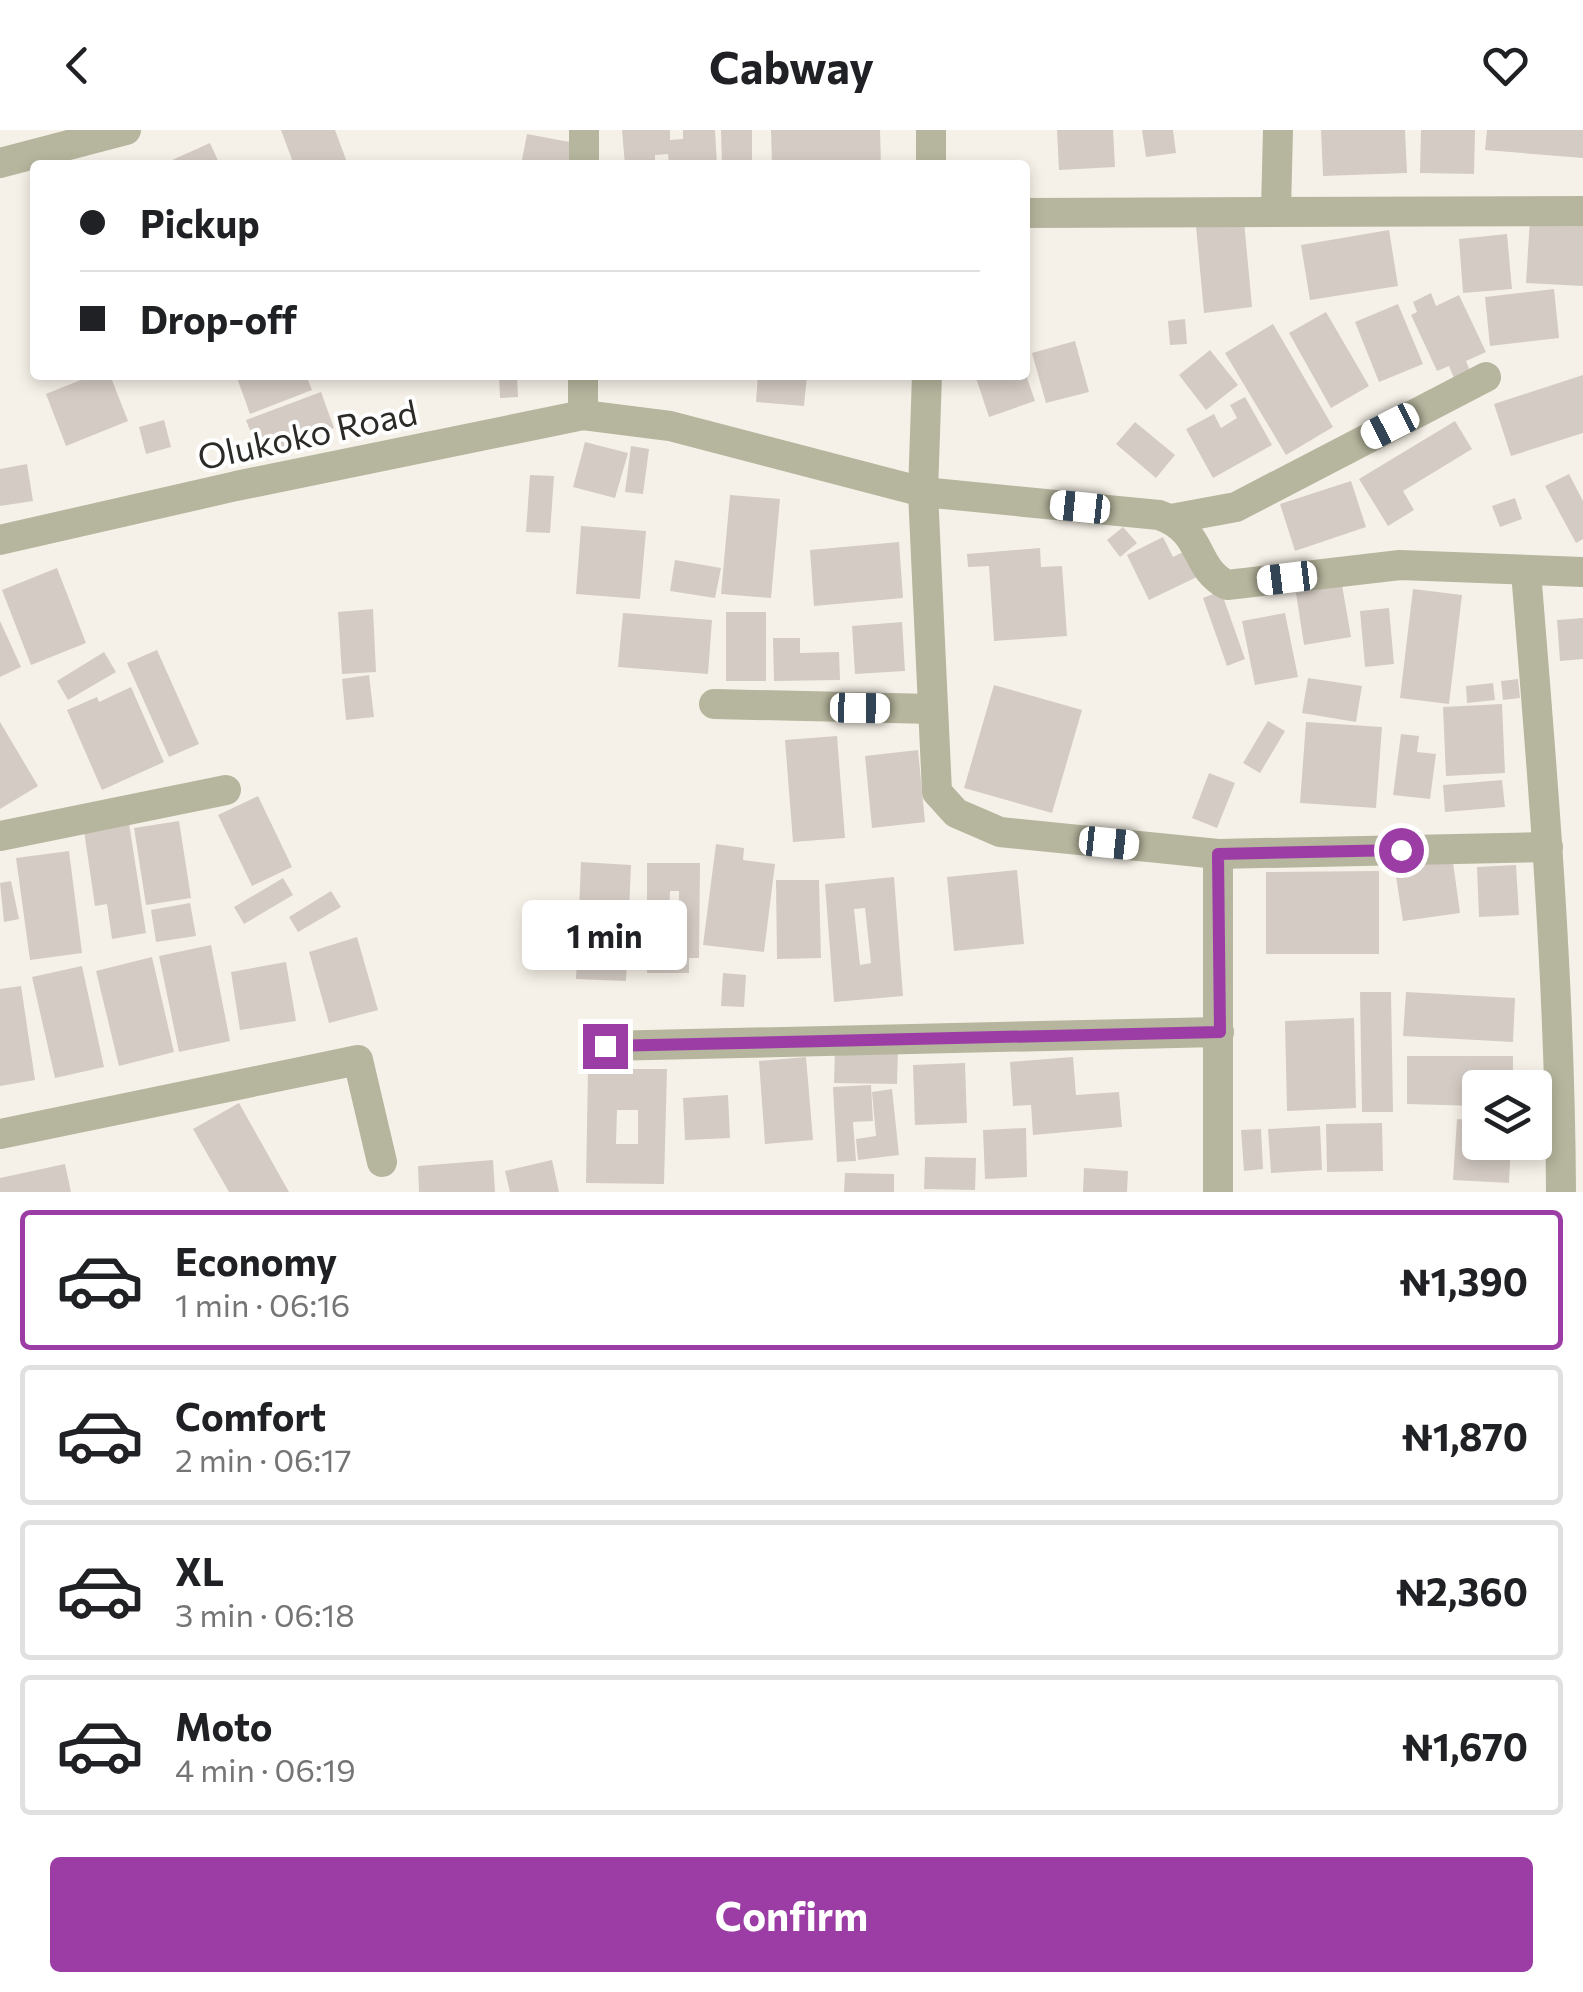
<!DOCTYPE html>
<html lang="en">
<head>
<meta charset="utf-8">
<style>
  body { margin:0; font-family:Commissioner,sans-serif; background:#f6f6f6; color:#202124; height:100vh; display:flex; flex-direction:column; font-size:38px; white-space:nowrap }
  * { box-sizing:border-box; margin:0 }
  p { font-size:32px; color:#757577 }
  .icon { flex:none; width:55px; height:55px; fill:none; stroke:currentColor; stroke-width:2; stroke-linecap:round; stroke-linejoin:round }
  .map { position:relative; height:1062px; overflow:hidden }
  .side { display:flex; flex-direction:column; background:#fff; flex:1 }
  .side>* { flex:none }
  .top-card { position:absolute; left:30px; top:30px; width:1000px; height:220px; border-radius:10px; box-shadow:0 5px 15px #0003; display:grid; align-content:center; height:220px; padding:0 50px; background:#fff }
  .controls { position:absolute; left:1462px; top:940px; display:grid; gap:20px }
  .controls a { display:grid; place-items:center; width:90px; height:90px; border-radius:10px; background:#fff; box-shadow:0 5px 15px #0003; font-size:50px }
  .end { position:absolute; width:45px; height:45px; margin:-22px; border:12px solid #9c3da6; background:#fff; box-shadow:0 0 0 5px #fff }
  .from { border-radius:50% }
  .bubble { position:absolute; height:70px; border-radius:10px; background:#fff; box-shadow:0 5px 15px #0003; font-size:32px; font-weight:700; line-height:70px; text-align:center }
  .car { position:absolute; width:30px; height:60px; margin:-30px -15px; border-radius:12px; box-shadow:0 0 8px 2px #0007; background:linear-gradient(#fff 24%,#345 0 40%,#fff 0 76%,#345 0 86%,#fff 0) }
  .top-card b { display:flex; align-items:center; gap:35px; height:95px; font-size:38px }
  .top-card b+b { border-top:2px solid #e0e0e0 }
  .top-card i { width:25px; height:25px; background:#202124 }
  ul { padding:18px 0 0; list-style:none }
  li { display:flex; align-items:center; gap:30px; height:140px; margin:0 20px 15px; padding:0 30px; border:5px solid #e0e0e0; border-radius:10px }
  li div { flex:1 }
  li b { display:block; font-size:38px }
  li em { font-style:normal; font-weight:700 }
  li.selected { border-color:#9c3da6 }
  li>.icon { width:90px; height:90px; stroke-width:1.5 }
  .cta { display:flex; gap:20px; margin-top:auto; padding:20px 50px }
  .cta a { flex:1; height:115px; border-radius:10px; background:#9c3da6; color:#fff; font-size:40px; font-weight:700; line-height:115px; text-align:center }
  header { display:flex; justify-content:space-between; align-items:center; height:130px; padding:0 50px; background:#fff; font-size:45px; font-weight:700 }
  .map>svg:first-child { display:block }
</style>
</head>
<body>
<header><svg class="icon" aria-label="back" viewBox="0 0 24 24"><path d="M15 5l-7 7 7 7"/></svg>Cabway<svg class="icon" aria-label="heart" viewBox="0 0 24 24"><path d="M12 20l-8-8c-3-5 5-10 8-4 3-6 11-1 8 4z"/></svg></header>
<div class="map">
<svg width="1583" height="1062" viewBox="0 0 1583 1062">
  <rect width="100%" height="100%" fill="#f6f1e8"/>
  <!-- building -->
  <g fill="#d4cbc4" fill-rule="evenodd">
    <polygon points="281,0 335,0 348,35 294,35"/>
    <polygon points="622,0 670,0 670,10 683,9 683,0 715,0 717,35 669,35 668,24 655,25 655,35 625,35"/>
    <polygon points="721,0 752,0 752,35 722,35"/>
    <polygon points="771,0 880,0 881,35 772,35"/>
    <polygon points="1057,0 1113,0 1115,37 1059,40"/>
    <polygon points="1142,0 1173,0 1176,23 1146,27"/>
    <polygon points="1321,0 1405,0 1407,43 1323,46"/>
    <polygon points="1421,0 1475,0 1474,44 1420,43"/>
    <polygon points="1487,0 1583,0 1583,28 1485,20"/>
    <polygon points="527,4 575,13 571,35 521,35"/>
    <polygon points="210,13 220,35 161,35"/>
    <polygon points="1530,89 1583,92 1583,156 1526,153"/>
    <polygon points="1244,91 1252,177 1204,183 1196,96"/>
    <polygon points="1389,100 1398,156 1310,170 1301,115"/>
    <polygon points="1507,104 1512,159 1463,163 1459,109"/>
    <polygon points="1554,159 1559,208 1490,216 1485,167"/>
    <polygon points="1431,163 1436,176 1459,165 1486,222 1466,231 1470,241 1454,248 1449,236 1437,241 1411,185 1417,182 1413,172"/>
    <polygon points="1398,174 1423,234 1379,252 1355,192"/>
    <polygon points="1326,182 1369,256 1331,278 1289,203"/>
    <polygon points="1185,189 1187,214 1170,215 1168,191"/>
    <polygon points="1273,194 1333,297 1286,325 1225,223"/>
    <polygon points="1075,211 1089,262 1046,273 1032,223"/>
    <polygon points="1210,220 1238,255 1206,280 1179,245"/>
    <polygon points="93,245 110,245 128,291 66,316 46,264"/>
    <polygon points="236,245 306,245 312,260 250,284"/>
    <polygon points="499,245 517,245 518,267 500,268"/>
    <polygon points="758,245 807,245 804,276 756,272"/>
    <polygon points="975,245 1026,245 1035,271 989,287"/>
    <polygon points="1583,245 1583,303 1511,326 1494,274"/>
    <polygon points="321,262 334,298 260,326 246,290"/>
    <polygon points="1245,267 1272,315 1213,348 1186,299 1214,284 1221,298 1237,288 1230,275"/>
    <polygon points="164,290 171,317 146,324 139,297"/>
    <polygon points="1455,291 1472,319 1403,361 1414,380 1388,396 1359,349"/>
    <polygon points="1135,292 1175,325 1156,348 1116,314"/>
    <polygon points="585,312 628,323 615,368 573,357"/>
    <polygon points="631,316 649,319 643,364 625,362"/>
    <polygon points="27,334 33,371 0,376 0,339"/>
    <polygon points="1569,344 1583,371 1583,409 1576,413 1545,356"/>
    <polygon points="530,345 554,346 550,403 526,402"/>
    <polygon points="1351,351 1366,397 1295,421 1280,374"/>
    <polygon points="730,365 780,369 771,468 721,464"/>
    <polygon points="1515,368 1522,389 1500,397 1492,376"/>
    <polygon points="581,396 646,401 640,469 576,464"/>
    <polygon points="1123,397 1137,413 1120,427 1107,410"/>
    <polygon points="1163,407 1173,427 1185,421 1197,447 1149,470 1127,425"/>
    <polygon points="899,412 903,468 814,476 810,420"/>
    <polygon points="1040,418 1041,437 1062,436 1067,506 994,511 989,436 968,437 967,424"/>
    <polygon points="675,430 721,438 715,468 670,461"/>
    <polygon points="57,438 86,513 31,535 2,460"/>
    <polygon points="1342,455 1351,507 1304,515 1296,463"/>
    <polygon points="1413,459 1462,465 1449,574 1400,568"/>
    <polygon points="1221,461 1245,529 1227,536 1203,468"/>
    <polygon points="1389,478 1394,534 1365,537 1360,481"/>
    <polygon points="373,479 376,542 342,544 338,482"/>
    <rect x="726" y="482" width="40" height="69"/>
    <polygon points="623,483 712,490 708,544 618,537"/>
    <polygon points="1285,483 1298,547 1255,555 1242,491"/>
    <polygon points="1583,488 1583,529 1560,531 1557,490"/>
    <polygon points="0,491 21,537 0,547"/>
    <polygon points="902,492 905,541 855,544 852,496"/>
    <polygon points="773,508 800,508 800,523 839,522 840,550 774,551"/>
    <polygon points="157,520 199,614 169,627 127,533"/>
    <polygon points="104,522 116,542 68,570 57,551"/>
    <polygon points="369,545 374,587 346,590 342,549"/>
    <polygon points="1308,548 1362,556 1356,592 1302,583"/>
    <polygon points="1518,549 1520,568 1503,570 1501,551"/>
    <polygon points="1493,553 1495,570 1467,573 1466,556"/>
    <polygon points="994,555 1082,580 1052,683 964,658"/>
    <polygon points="131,557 164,632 102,660 67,580 97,567 99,572"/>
    <polygon points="1502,574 1505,643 1446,646 1443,577"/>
    <polygon points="1268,591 1285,601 1260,643 1243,633"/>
    <polygon points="0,592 38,656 0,679"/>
    <polygon points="1306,592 1382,597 1376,678 1300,673"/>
    <polygon points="1401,604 1419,606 1417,622 1436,624 1430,669 1393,665"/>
    <polygon points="837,606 845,708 793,712 785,610"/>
    <polygon points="918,620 925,692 872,698 865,626"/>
    <polygon points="1209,643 1235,653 1217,698 1192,688"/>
    <polygon points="1502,650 1505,677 1445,682 1443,655"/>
    <polygon points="258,666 292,737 252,756 218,685"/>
    <polygon points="179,691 191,768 146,775 134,698"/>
    <polygon points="129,693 146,803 112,809 107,774 95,776 84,701"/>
    <polygon points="716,714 744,718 743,730 775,734 764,822 703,815"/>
    <polygon points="69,721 82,823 30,830 16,728"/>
    <polygon points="1452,725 1460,783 1403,791 1394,734"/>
    <polygon points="581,732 631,735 626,851 576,849 578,805 593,806 594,781 579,780"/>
    <path d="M 647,733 L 700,733 L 699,828 L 689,828 L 689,843 L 647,843 ZM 670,761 L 679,761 L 678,815 L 668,815 Z"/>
    <polygon points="1516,735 1519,785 1479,787 1477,737"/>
    <polygon points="1017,740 1024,814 954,821 947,747"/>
    <polygon points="1379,741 1379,824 1266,824 1266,742"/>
    <path d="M 894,747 L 903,866 L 834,872 L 825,754 ZM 865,778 L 871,833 L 860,835 L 854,779 Z"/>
    <polygon points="283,748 293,765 244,794 234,777"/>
    <polygon points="776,750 819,750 821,828 777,829"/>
    <polygon points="11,751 19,789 4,792 0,753"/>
    <polygon points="331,761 341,777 298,802 289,787"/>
    <polygon points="190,773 196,806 156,812 151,780"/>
    <polygon points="357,807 378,880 329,893 309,822"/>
    <polygon points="211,815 230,911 179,922 159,826"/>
    <polygon points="152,827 174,922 119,936 96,841"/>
    <polygon points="286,832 296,891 240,900 231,842"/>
    <polygon points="82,836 104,937 55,948 32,847"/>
    <polygon points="723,843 746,845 744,877 721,876"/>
    <polygon points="21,856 35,950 0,956 0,859"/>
    <polygon points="1360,862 1391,862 1393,982 1362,982"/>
    <polygon points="1406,862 1515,868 1513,912 1403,906"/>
    <polygon points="1354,888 1356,978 1287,981 1285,891"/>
    <polygon points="835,920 898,921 897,954 834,953"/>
    <polygon points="1407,926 1513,926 1513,958 1480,958 1480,976 1407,974"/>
    <polygon points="806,927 813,1010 765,1014 759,931"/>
    <polygon points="1073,927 1076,965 1119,962 1122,997 1033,1005 1031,975 1013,976 1010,932"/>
    <polygon points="965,933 967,993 915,995 913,935"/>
    <path d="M 588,939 L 667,939 L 664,1054 L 586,1053 ZM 617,980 L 638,980 L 638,1014 L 616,1014 Z"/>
    <polygon points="871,955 873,991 853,992 856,1031 837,1032 833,957"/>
    <polygon points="892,959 899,1025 858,1030 856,1009 876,1006 872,962"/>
    <polygon points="728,965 730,1008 685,1010 683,968"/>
    <polygon points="239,973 289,1062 229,1062 193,999"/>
    <polygon points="1457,989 1480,991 1480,1012 1511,1012 1509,1053 1453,1050"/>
    <polygon points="1382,993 1383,1041 1327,1042 1326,994"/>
    <polygon points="1320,996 1322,1040 1271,1043 1268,999"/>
    <polygon points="1026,998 1027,1047 985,1049 983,1000"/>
    <polygon points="1261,999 1263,1039 1244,1041 1241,1000"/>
    <polygon points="925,1027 976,1028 975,1060 924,1059"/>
    <polygon points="493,1030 495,1062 419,1062 418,1036"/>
    <polygon points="552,1030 559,1062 510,1062 505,1041"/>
    <polygon points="65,1034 71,1062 0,1062 0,1048"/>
    <polygon points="1084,1038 1128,1041 1127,1062 1083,1062"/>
    <polygon points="845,1043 894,1044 894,1062 844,1062"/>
  </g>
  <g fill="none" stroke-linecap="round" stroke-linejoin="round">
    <!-- minor -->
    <g stroke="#b6b59d" stroke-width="30">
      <polyline points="931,0 931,35"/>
      <polyline points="0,33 126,0"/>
      <polyline points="584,35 584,0"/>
      <polyline points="1276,80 1278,0"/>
      <polyline points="1025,83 1583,81"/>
      <polyline points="927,245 923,362 937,662 956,683 1000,702 1218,724 1548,717"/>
      <polyline points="583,285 583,245"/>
      <polyline points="1171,389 1236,377 1486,247"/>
      <path d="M 0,410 L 236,356 L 583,285 L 670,296 L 923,362 L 1159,385 C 1205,401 1192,437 1227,455 L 1400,435 L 1583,442"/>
      <path d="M 1526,442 C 1543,648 1560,855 1561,1062"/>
      <polyline points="714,574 933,579"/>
      <polyline points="0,706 226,660"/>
      <polyline points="1218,724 1218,1062"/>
      <polyline points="605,916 1219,902"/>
      <polyline points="0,1004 358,930 382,1032"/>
    </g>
  </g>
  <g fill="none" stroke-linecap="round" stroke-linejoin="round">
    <!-- route -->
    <polyline stroke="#9c3da6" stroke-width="12" points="605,916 1220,902 1218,724 1401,720"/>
  </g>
  <g text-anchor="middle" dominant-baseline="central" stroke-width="8" stroke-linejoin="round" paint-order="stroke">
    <!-- street labels -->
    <g font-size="35" fill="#2c2a27" stroke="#fff">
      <text transform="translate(307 303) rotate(-12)">Olukoko Road</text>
    </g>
  </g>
</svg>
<div class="controls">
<a><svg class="icon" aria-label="layers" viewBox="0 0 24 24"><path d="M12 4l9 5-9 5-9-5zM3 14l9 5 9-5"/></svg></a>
</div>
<i class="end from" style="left:1401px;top:720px"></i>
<i class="end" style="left:605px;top:916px"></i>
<div class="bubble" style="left:522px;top:770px;width:165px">1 min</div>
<i class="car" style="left:1390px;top:296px;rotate:243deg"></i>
<i class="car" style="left:1080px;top:377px;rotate:276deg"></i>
<i class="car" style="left:1287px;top:448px;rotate:263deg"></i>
<i class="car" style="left:860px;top:578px;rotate:91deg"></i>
<i class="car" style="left:1109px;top:713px;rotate:96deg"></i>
<div class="top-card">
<b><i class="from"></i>Pickup</b>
<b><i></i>Drop-off</b>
</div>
</div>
<section class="side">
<ul>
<li class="selected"><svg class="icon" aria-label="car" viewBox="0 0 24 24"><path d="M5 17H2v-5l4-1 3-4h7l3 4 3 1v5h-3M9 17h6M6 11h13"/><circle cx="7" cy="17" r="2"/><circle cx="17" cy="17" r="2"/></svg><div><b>Economy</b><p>1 min · 06:16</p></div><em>₦1,390</em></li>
<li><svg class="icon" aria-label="car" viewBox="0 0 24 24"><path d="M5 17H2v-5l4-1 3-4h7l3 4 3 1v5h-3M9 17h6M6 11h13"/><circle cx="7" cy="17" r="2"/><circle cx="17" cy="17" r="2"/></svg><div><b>Comfort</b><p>2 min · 06:17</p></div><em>₦1,870</em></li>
<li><svg class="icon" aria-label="car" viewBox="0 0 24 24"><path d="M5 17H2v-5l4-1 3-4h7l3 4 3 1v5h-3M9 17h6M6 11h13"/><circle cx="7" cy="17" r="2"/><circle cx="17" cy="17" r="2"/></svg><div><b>XL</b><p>3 min · 06:18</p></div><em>₦2,360</em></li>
<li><svg class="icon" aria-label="car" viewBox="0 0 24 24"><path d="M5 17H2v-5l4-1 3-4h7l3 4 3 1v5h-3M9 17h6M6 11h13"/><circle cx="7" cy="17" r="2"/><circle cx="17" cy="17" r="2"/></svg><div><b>Moto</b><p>4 min · 06:19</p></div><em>₦1,670</em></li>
</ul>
<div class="cta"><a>Confirm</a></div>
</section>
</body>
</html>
